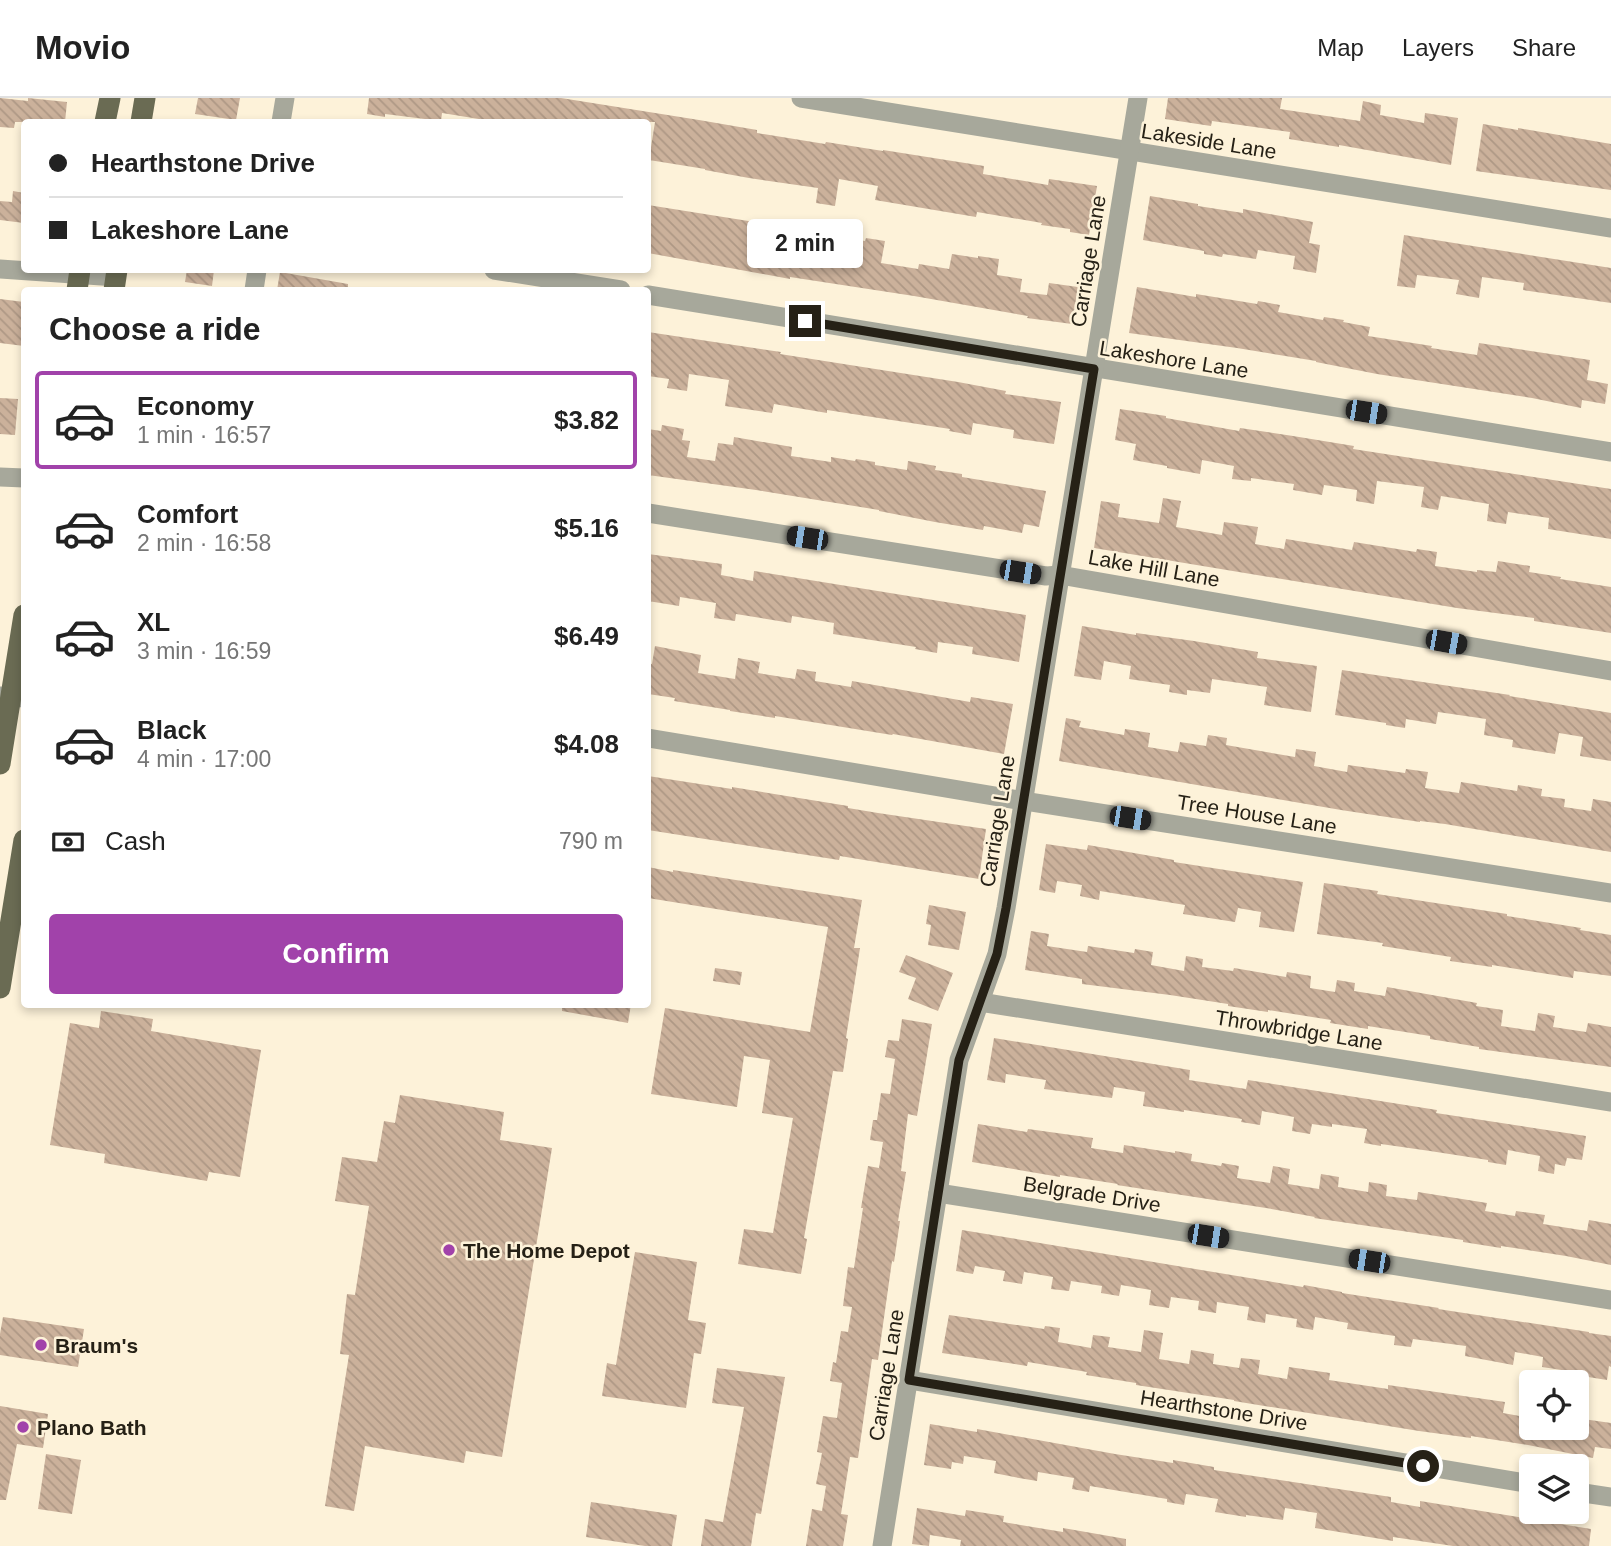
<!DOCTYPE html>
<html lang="en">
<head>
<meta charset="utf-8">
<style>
  body { margin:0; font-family:Arial,sans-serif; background:#f2f2f2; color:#222; height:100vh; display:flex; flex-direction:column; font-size:26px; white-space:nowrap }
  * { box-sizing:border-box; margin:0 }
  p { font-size:23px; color:#767676 }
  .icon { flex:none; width:38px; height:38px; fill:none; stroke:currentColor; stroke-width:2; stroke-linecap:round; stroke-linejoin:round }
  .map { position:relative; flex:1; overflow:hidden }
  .sheet { position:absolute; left:21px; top:189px; width:630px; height:721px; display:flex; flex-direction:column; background:#fff; border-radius:7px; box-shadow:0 4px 10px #0003 }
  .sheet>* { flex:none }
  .top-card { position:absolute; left:21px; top:21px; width:630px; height:154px; border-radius:7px; box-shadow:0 4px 10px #0003; display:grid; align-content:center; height:154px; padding:0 28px; background:#fff }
  .controls { position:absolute; left:1519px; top:1272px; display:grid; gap:14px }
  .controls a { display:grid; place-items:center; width:70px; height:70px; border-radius:7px; background:#fff; box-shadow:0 4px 10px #0003; font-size:35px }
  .end { position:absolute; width:32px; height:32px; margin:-16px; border:9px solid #262116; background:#fff; box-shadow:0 0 0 4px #fff }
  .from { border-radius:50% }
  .bubble { position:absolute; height:49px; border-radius:7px; background:#fff; box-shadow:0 4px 10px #0003; font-size:23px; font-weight:800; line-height:49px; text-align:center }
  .car { position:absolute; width:21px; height:42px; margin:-21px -10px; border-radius:9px; box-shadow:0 0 5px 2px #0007; background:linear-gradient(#222 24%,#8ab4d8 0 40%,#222 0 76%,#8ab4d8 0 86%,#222 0) }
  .top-card b { display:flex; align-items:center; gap:24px; height:66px; font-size:26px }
  .top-card b+b { border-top:2px solid #e0e0e0 }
  .top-card i { width:18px; height:18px; background:#222 }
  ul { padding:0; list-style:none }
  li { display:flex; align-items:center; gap:21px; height:98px; margin:0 14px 10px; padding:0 14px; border:4px solid transparent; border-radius:7px }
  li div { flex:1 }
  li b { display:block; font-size:26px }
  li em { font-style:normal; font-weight:800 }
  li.selected { border-color:#a142aa }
  li>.icon { width:63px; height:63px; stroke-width:1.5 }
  h2 { padding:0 28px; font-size:32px; line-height:84px }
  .pay { display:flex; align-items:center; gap:18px; height:77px; padding:0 28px; font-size:26px }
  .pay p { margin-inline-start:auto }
  .button { display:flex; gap:14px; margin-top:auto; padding:14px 28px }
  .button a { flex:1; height:80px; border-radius:7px; background:#a142aa; color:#fff; font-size:28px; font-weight:800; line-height:80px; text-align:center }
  header { display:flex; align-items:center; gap:42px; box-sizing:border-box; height:98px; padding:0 35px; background:#fff; border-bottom:2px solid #e0e0e0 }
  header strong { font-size:33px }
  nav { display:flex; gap:38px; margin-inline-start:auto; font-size:24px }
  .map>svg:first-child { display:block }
</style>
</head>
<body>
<header>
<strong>Movio</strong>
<nav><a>Map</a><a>Layers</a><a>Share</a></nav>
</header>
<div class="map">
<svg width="1611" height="1448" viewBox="0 0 1611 1448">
  <defs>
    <pattern id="building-back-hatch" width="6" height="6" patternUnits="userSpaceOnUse" patternTransform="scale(1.75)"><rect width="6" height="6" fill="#cbb19b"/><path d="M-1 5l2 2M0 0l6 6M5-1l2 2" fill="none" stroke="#ae9885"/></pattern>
  </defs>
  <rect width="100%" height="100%" fill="#fdf2d9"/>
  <!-- building -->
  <g fill="url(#building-back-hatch)">
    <polygon points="0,0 28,3 28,0 67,4 65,24 15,24 14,30 0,29"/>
    <polygon points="198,0 240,0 236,22 195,16"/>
    <polygon points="369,0 561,0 699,22 757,32 757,35 825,46 826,44 883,53 883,52 984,68 983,76 1048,87 1049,81 1097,88 1089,137 1070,134 1070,131 1041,127 1042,125 977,114 976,119 875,102 878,88 839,81 835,108 816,105 818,90 749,80 705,72 705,71 649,62 655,24 478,24 479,21 442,15 441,23 385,16 385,19 367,16"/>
    <polygon points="1168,0 1282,0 1280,11 1360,23 1363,3 1381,7 1380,17 1424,25 1425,15 1458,20 1451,67 1339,47 1339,49 1289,41 1290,34 1212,23 1211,28 1165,21"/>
    <polygon points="1483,26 1518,32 1518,30 1611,46 1611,92 1476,73"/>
    <polygon points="13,93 24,95 24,125 0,122 0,103 12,104"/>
    <polygon points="1150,98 1198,106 1198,108 1243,115 1243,111 1313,124 1309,145 1320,147 1316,175 1293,171 1295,158 1258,152 1256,161 1223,156 1222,159 1204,156 1204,153 1143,142"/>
    <polygon points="648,107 773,127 770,144 806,150 809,134 865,143 866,140 885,143 881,165 918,171 919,166 949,171 952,156 978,160 978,158 999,161 997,177 1022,181 1020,194 1047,197 1049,185 1078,189 1072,226 1027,220 1028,218 914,198 790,179 790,181 648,155"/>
    <polygon points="1404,137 1611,170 1611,205 1523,192 1524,185 1482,179 1479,200 1456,196 1459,182 1417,177 1415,190 1397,188"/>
    <polygon points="187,172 214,172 212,188 185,184"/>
    <polygon points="280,174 348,186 348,192 277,192"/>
    <polygon points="1137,189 1196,199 1196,196 1257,206 1258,203 1280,207 1278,214 1323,222 1324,219 1344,222 1343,224 1370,229 1368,238 1432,248 1431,250 1477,257 1479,245 1590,262 1587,282 1608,286 1605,306 1582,302 1581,310 1532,300 1377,276 1316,264 1316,263 1237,250 1129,235"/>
    <polygon points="0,201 24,204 24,248 0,245"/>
    <polygon points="648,234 781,254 780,256 958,284 1006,293 1005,296 1061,304 1054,346 1013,340 1014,332 973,325 971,337 949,333 950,331 827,312 827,315 774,306 772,315 725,308 729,282 689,276 687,293 667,290 669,281 648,278"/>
    <polygon points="0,300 18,301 15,337 0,336"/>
    <polygon points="1120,311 1166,318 1166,320 1239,333 1240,330 1293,338 1354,348 1353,351 1611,391 1611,441 1548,431 1549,420 1508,414 1506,426 1487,423 1489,406 1441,398 1438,412 1421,409 1424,389 1377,383 1374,406 1356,403 1357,392 1324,387 1322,397 1293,392 1294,386 1251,380 1251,383 1232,381 1234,368 1202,362 1200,376 1167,370 1167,368 1133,362 1136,346 1115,342"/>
    <polygon points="662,327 684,331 682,342 690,343 687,359 715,363 718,345 733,347 734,339 792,349 791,358 831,364 831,359 855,363 856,361 875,364 875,367 907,372 908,363 936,368 935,372 962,376 962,379 1046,393 1039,429 1024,426 1022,435 984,428 983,432 935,424 879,413 879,412 756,392 648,377 648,331 661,333"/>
    <polygon points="1163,400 1181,403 1176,429 1222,437 1224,424 1258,429 1255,446 1284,451 1286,441 1352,452 1354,444 1416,454 1417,451 1437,454 1435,468 1477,474 1477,472 1496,474 1498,463 1530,468 1529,474 1561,479 1560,481 1611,489 1611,535 1534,523 1534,520 1457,510 1094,450 1101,403 1120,406 1118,419 1159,425"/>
    <polygon points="648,456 722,466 721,477 753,483 754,473 1026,517 1019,564 972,556 973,549 938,544 937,555 915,551 916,549 833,536 834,525 792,518 791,525 736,516 735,523 714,520 716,505 680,499 679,508 648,503"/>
    <polygon points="1082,528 1136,537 1136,535 1194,543 1258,554 1257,560 1317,568 1311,614 1264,607 1267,589 1212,581 1210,595 1187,592 1187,597 1169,594 1170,587 1129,581 1131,568 1104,563 1101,582 1074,578"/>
    <polygon points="655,548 701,557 698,575 735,581 738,560 760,564 758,575 795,581 797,571 816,574 815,583 851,589 852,583 970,604 971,599 1013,606 1004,656 893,636 892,637 775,618 775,620 730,613 730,612 674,603 675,600 648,596 648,565 652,566"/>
    <polygon points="1342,572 1510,597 1509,598 1611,615 1611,663 1580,658 1583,639 1559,635 1555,656 1512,649 1513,642 1484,637 1486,621 1438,614 1436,626 1406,621 1405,630 1386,627 1386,625 1335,617"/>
    <polygon points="1066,620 1081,623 1079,629 1124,637 1125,631 1150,635 1148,649 1178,654 1180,644 1206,648 1208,637 1227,640 1226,647 1295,659 1296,651 1316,654 1314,668 1347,674 1348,667 1405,675 1406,671 1428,674 1425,690 1459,695 1461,684 1517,693 1518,687 1542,691 1541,698 1565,701 1564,709 1591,713 1593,701 1611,704 1611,754 1445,726 1420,723 1420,724 1341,712 1059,663"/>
    <polygon points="648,678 732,691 732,689 848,708 848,710 878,715 986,731 979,781 840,758 839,762 648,732"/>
    <polygon points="1046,746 1087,752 1088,747 1174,762 1174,764 1303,784 1294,834 1259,829 1261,814 1238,810 1235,824 1183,816 1185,807 1100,793 1099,802 1080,798 1082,787 1057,783 1055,795 1039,792"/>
    <polygon points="648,769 673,774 673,772 862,802 854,850 860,850 846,940 848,941 843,974 833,973 804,1140 807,1141 801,1176 738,1166 744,1131 773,1135 793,1020 762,1015 770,962 744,958 737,1009 651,996 665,910 810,934 828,829 648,800"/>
    <polygon points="1324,785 1378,793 1377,796 1507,816 1507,818 1581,830 1580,832 1611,837 1611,878 1574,873 1573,880 1492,867 1492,869 1450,863 1451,859 1382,848 1383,845 1317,836"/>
    <polygon points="929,807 966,814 959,852 928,847 931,827 926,826"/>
    <polygon points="1031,833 1049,836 1047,848 1087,854 1088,848 1134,855 1135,851 1153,854 1151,867 1184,873 1186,858 1203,861 1202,869 1233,873 1234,870 1286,879 1287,874 1311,878 1310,890 1335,894 1337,882 1355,885 1354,893 1385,898 1387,889 1477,905 1476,908 1503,912 1501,928 1535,933 1538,915 1555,918 1553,929 1586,934 1588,925 1611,929 1611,969 1479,951 1479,949 1430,941 1430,938 1368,928 1368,931 1330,925 1331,922 1268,912 1268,914 1228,908 1228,906 1170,897 1082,886 1082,881 1025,872"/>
    <polygon points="906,857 953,875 938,913 908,901 916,880 899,874"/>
    <polygon points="715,870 742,874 740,887 713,883"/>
    <polygon points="562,906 631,906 628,925 562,913"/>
    <polygon points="101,913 153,921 151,933 261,952 240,1079 209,1074 207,1083 104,1065 105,1056 50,1047 70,925 99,930"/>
    <polygon points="902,921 932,926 917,1018 908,1016 901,1073 906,1074 898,1123 900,1123 894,1164 892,1163 878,1262 872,1261 858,1360 850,1359 841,1416 848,1417 843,1448 806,1448 812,1411 822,1413 826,1388 816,1386 822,1355 817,1354 823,1318 837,1320 842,1285 830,1283 833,1264 836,1265 841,1233 848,1234 852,1209 843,1208 848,1169 854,1170 863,1110 861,1110 868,1068 879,1070 883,1044 870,1042 873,1022 877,1022 881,995 890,996 895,961 885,959 888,942 899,943"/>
    <polygon points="994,940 1190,972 1189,982 1246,991 1248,982 1437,1012 1436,1015 1586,1038 1582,1062 1567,1060 1565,1068 1555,1066 1554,1076 1538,1073 1540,1058 1508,1052 1506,1067 1488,1064 1488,1062 1430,1053 1381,1046 1381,1048 1364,1045 1367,1031 1332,1026 1332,1029 1312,1026 1310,1036 1292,1033 1294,1019 1262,1013 1260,1027 1241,1024 1242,1021 1184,1012 1184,1014 1143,1008 1145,994 1114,989 1112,1000 1044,991 1046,982 1006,976 1005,985 987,982"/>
    <polygon points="400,997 504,1014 500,1042 552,1050 502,1359 466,1353 464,1365 365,1348 354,1413 325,1408 349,1257 340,1256 347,1196 355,1197 369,1108 335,1103 342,1059 377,1064 384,1023 395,1025"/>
    <polygon points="978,1026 1027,1034 1028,1031 1093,1040 1091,1050 1123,1055 1124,1047 1175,1055 1175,1053 1192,1056 1191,1063 1221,1068 1222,1065 1239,1068 1237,1080 1270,1085 1273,1068 1290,1071 1288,1086 1319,1091 1321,1076 1339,1079 1338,1089 1368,1094 1369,1084 1387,1087 1386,1098 1417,1102 1418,1094 1487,1105 1485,1113 1515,1118 1516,1113 1545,1117 1543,1126 1587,1133 1589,1122 1611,1126 1611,1167 1566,1158 1501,1148 1501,1150 1463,1144 1463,1142 1314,1120 1315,1119 1266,1110 1117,1087 1118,1086 1060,1077 1060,1079 972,1064"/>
    <polygon points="962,1132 1303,1189 1304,1187 1342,1194 1342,1195 1439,1210 1438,1211 1589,1234 1589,1235 1611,1238 1611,1269 1609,1268 1607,1282 1588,1279 1588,1276 1542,1269 1543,1259 1515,1254 1513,1267 1465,1258 1466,1248 1413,1241 1411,1249 1394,1247 1395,1238 1347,1231 1348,1225 1315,1219 1313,1232 1296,1229 1297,1221 1266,1216 1265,1225 1247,1222 1249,1209 1217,1204 1216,1215 1198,1212 1199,1203 1171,1199 1169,1210 1149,1207 1151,1192 1121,1187 1119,1198 1101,1195 1102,1188 1071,1183 1069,1193 1051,1191 1053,1179 1024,1174 1022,1186 1003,1183 1005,1173 975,1168 973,1176 956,1173"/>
    <polygon points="635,1154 697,1164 688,1222 706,1225 701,1256 694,1255 686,1310 602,1298 607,1265 616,1267"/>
    <polygon points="949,1217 1044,1231 1045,1228 1060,1230 1058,1244 1091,1250 1093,1237 1110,1239 1108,1249 1141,1254 1144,1232 1163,1235 1159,1261 1189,1266 1191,1252 1214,1256 1213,1266 1239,1270 1241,1260 1260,1262 1258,1276 1287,1281 1289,1269 1330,1275 1329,1282 1388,1291 1388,1287 1505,1304 1503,1315 1525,1319 1523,1330 1581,1330 1583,1321 1611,1325 1611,1351 1595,1349 1593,1360 1528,1347 1471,1338 1471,1340 1419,1333 1234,1303 1234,1302 1136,1287 1136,1285 1086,1277 1087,1274 1028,1264 1027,1268 942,1255"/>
    <polygon points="3,1219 84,1231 78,1269 0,1257 0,1236"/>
    <polygon points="717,1270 785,1279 761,1416 756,1415 751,1448 701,1448 705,1421 723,1424 744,1309 712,1305"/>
    <polygon points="0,1308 48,1316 43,1350 17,1346 6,1402 0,1402"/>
    <polygon points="930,1326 977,1334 977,1331 1115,1356 1173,1365 1173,1362 1214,1369 1214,1372 1391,1399 1391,1404 1420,1409 1420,1403 1591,1431 1589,1448 1453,1448 1393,1439 1393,1443 1315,1430 1317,1415 1285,1410 1283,1422 1246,1417 1246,1419 1215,1414 1218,1401 1186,1396 1184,1407 1167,1404 1167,1401 1090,1388 1089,1394 1072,1391 1074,1380 1038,1374 1037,1383 1019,1380 994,1375 996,1363 964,1358 963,1366 952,1364 951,1371 924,1367"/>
    <polygon points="46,1356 81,1362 72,1416 38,1411"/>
    <polygon points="591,1404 677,1417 672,1448 645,1448 586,1439"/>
    <polygon points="917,1410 965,1418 966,1412 1004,1418 1003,1424 1063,1434 1063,1430 1126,1441 1126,1448 960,1448 961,1442 930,1437 929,1448 912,1446"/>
  </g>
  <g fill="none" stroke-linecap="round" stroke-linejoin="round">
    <!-- minor -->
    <g stroke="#a7a89b" stroke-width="19">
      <polyline points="801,0 1611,130"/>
      <polyline points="281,24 285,0"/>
      <polyline points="0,171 116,179"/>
      <polyline points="494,172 621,192"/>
      <polyline points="254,192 257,172"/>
      <polyline points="648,197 1611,354"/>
      <polyline points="0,379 24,380"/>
      <polyline points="648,415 1046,478 1060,477 1611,573"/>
      <polyline points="0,598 24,600"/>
      <polyline points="648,640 1024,703 1611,795"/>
      <polyline points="980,904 1611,1004"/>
      <polyline points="938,1095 1611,1202"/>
      <polyline points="909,1282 1531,1386"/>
      <polyline points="1577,1394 1611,1399"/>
      <polyline points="882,1448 959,962 997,856 1006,810 1138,0"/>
    </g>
    <!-- major -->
    <g stroke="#6a6b53" stroke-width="21">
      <polyline points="105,24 110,0"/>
      <polyline points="141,24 145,0"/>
      <polyline points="77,192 80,172"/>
      <polyline points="114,192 117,172"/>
      <polyline points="0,666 24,517"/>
      <polyline points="0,890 24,742"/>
    </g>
  </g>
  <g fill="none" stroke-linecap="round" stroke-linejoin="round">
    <!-- route -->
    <polyline stroke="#262116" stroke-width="9" points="805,223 1094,271 1006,810 997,856 959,962 909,1282 1423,1368"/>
  </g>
  <!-- markers -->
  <g fill="#a142aa" stroke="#fdf2d9" stroke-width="2.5">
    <circle cx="449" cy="1152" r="7"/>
    <circle cx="41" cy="1247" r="7"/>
    <circle cx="23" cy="1329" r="7"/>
  </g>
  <g text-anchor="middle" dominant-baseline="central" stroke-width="5" stroke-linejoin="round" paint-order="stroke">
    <!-- street labels -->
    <g font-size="21" fill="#262116" stroke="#fdf2d9">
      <text transform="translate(1209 43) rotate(9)">Lakeside Lane</text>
      <text transform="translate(1088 163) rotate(-81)">Carriage Lane</text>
      <text transform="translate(1174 261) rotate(9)">Lakeshore Lane</text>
      <text transform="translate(1154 470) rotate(10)">Lake Hill Lane</text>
      <text transform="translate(1257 716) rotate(9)">Tree House Lane</text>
      <text transform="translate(997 723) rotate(-81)">Carriage Lane</text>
      <text transform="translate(1299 932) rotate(9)">Throwbridge Lane</text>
      <text transform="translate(1092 1096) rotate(9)">Belgrade Drive</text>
      <text transform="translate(886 1277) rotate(-81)">Carriage Lane</text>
      <text transform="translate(1224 1312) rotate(9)">Hearthstone Drive</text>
    </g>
    <!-- poi labels -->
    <g font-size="21" font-weight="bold" fill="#262116" stroke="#fdf2d9" text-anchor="start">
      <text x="463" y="1152">The Home Depot</text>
      <text x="55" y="1247">Braum's</text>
      <text x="37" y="1329">Plano Bath</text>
    </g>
  </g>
</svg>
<div class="controls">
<a><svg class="icon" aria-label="locate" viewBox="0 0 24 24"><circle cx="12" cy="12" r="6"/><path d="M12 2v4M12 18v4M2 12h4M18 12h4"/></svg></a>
<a><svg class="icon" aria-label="layers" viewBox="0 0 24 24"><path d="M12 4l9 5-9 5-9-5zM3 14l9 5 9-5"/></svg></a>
</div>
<i class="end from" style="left:1423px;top:1368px"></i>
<i class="end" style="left:805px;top:223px"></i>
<div class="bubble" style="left:747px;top:121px;width:116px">2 min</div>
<i class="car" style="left:1366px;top:314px;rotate:99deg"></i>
<i class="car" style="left:807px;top:440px;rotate:279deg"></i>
<i class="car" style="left:1020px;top:474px;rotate:99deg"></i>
<i class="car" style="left:1446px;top:544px;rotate:100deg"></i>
<i class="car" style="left:1130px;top:720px;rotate:99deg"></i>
<i class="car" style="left:1208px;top:1138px;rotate:99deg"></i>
<i class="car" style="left:1369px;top:1163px;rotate:279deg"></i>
<div class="top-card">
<b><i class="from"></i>Hearthstone Drive</b>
<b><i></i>Lakeshore Lane</b>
</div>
<section class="sheet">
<h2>Choose a ride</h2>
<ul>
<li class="selected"><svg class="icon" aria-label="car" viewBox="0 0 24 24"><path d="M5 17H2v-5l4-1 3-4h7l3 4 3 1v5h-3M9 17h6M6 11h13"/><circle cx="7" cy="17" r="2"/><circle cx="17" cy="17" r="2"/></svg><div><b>Economy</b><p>1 min · 16:57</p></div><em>$3.82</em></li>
<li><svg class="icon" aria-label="car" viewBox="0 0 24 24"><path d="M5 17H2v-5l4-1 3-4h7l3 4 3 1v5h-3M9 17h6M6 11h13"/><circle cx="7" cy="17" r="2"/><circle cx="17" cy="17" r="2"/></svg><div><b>Comfort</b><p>2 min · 16:58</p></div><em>$5.16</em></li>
<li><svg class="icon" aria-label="car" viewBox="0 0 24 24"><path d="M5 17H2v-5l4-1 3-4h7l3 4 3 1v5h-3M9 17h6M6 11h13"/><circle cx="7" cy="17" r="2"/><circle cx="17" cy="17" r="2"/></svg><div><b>XL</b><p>3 min · 16:59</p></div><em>$6.49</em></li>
<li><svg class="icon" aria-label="car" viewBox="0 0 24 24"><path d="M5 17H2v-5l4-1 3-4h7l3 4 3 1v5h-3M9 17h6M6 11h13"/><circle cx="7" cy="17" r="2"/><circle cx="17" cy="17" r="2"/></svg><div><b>Black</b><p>4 min · 17:00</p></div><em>$4.08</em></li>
</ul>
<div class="pay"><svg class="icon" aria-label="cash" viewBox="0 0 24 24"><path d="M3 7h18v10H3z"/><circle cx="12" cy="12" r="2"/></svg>Cash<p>790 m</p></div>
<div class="button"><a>Confirm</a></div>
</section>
</div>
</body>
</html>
